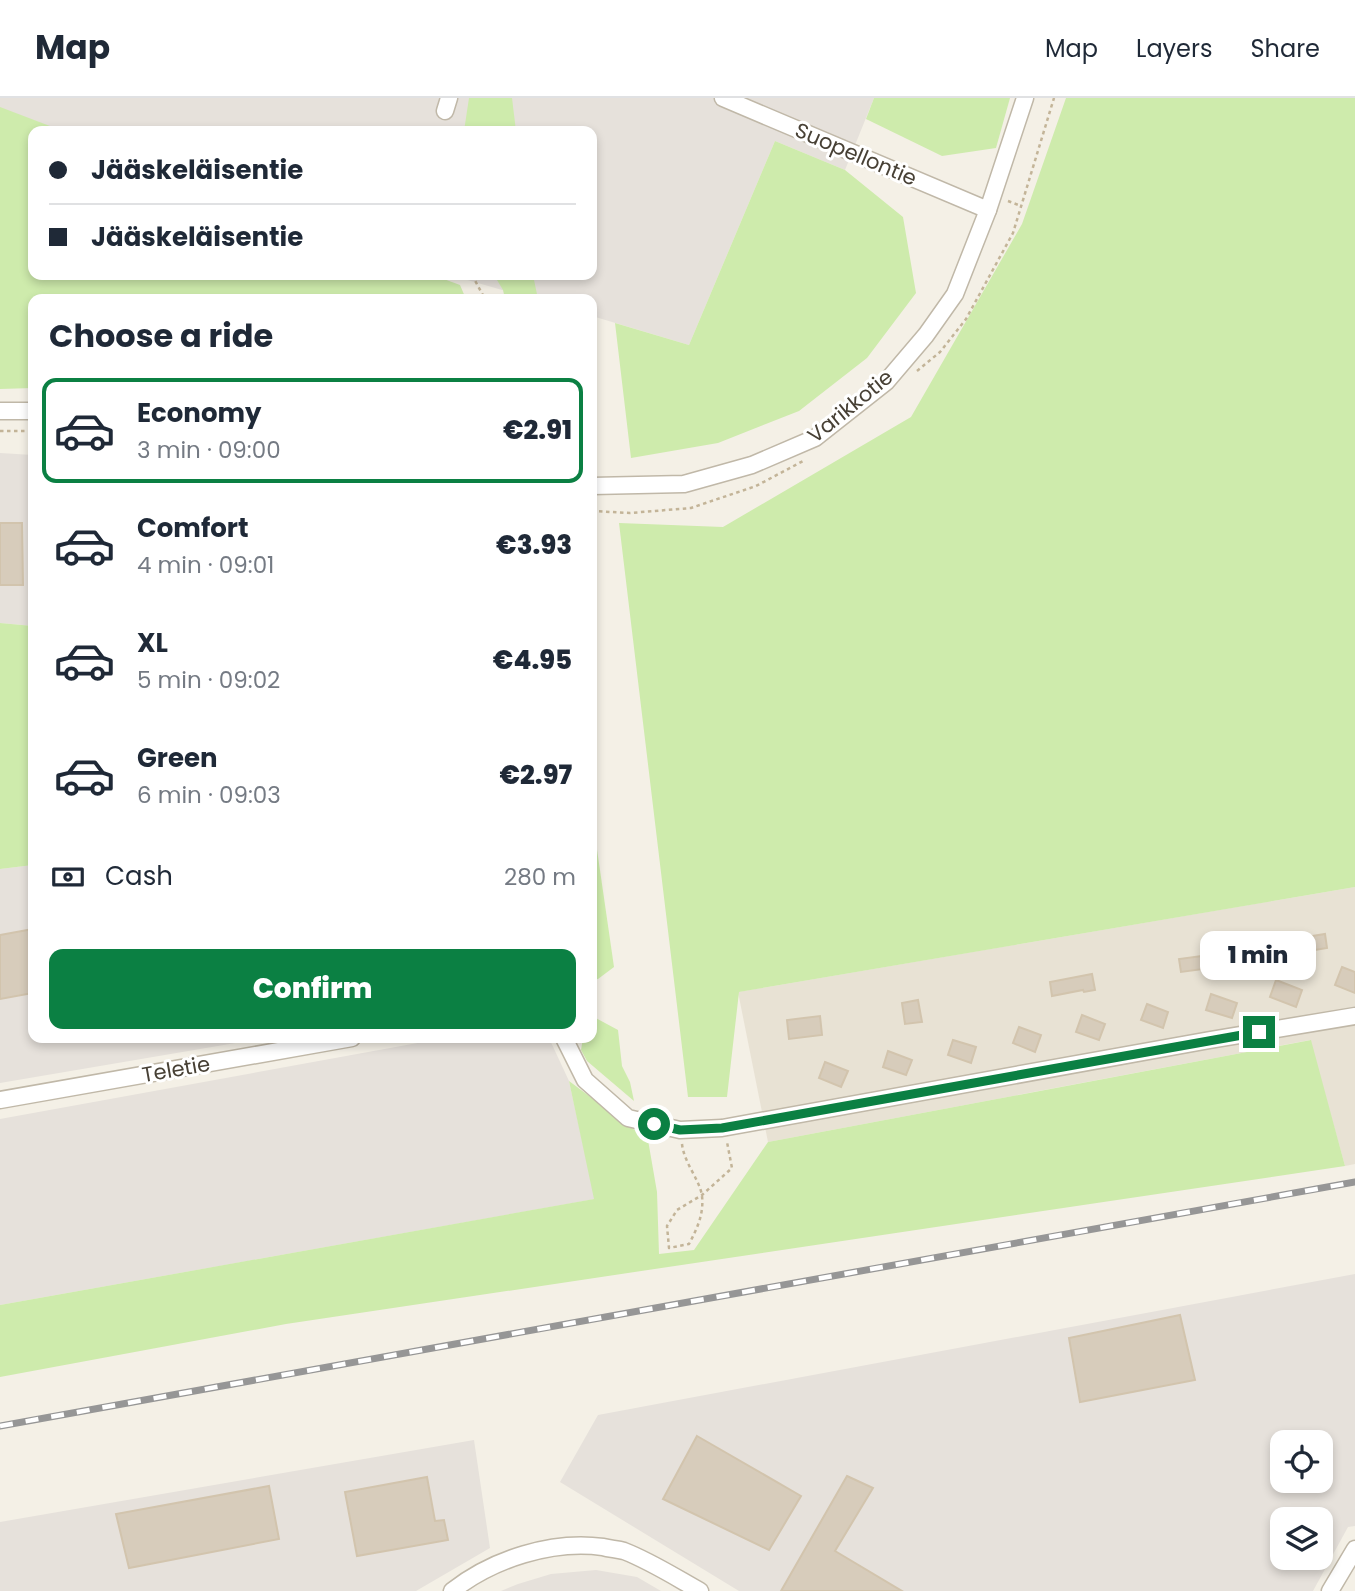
<!DOCTYPE html>
<html lang="en">
<head>
<meta charset="utf-8">
<style>
  body { margin:0; font-family:Poppins,sans-serif; background:#f2f2f3; color:#1f2937; height:100vh; display:flex; flex-direction:column; font-size:26px; white-space:nowrap }
  * { box-sizing:border-box; margin:0 }
  p { font-size:23px; color:#747a83 }
  .icon { flex:none; width:38px; height:38px; fill:none; stroke:currentColor; stroke-width:2; stroke-linecap:round; stroke-linejoin:round }
  .map { position:relative; flex:1; overflow:hidden }
  .details { position:absolute; left:28px; top:196px; width:569px; height:749px; display:flex; flex-direction:column; background:#fff; border-radius:14px; box-shadow:0 4px 10px #0003 }
  .details>* { flex:none }
  .banner { position:absolute; left:28px; top:28px; width:569px; height:154px; border-radius:14px; box-shadow:0 4px 10px #0003; display:grid; align-content:center; height:154px; padding:0 21px; background:#fff }
  .controls { position:absolute; left:1270px; top:1332px; display:grid; gap:14px }
  .controls a { display:grid; place-items:center; width:63px; height:63px; border-radius:14px; background:#fff; box-shadow:0 4px 10px #0003; font-size:35px }
  .end { position:absolute; width:32px; height:32px; margin:-16px; border:9px solid #0b8043; background:#fff; box-shadow:0 0 0 4px #fff }
  .from { border-radius:50% }
  .bubble { position:absolute; height:49px; border-radius:14px; background:#fff; box-shadow:0 4px 10px #0003; font-size:23px; font-weight:800; line-height:49px; text-align:center }
  .banner b { display:flex; align-items:center; gap:24px; height:66px; font-size:26px }
  .banner b+b { border-top:2px solid #e0e1e3 }
  .banner i { width:18px; height:18px; background:#1f2937 }
  ul { padding:0; list-style:none }
  li { display:flex; align-items:center; gap:21px; height:105px; margin:0 14px 10px; padding:0 7px; border:4px solid transparent; border-radius:14px }
  li div { flex:1 }
  li b { display:block; font-size:26px }
  li em { font-style:normal; font-weight:800 }
  li.current { border-color:#0b8043 }
  li>.icon { width:63px; height:63px; stroke-width:1.5 }
  h2 { padding:0 21px; font-size:32px; line-height:84px }
  .pay { display:flex; align-items:center; gap:18px; height:77px; padding:0 21px; font-size:26px }
  .pay p { margin-inline-start:auto }
  .cta { display:flex; gap:14px; margin-top:auto; padding:14px 21px }
  .cta a { flex:1; height:80px; border-radius:14px; background:#0b8043; color:#fff; font-size:28px; font-weight:800; line-height:80px; text-align:center }
  header { display:flex; align-items:center; gap:42px; box-sizing:border-box; height:98px; padding:0 35px; background:#fff; border-bottom:2px solid #e0e1e3 }
  header strong { font-size:33px }
  nav { display:flex; gap:38px; margin-inline-start:auto; font-size:24px }
  .map>svg:first-child { display:block }
</style>
</head>
<body>
<header>
<strong>Map</strong>
<nav><a>Map</a><a>Layers</a><a>Share</a></nav>
</header>
<div class="map">
<svg width="1355" height="1493" viewBox="0 0 1355 1493">
  <rect width="100%" height="100%" fill="#f4f0e6"/>
  <!-- residential -->
  <polygon fill="#e8e2d4" points="1355,789 1355,1066 1345,1068 1310,942 768,1044 738,894"/>
  <!-- industrial -->
  <g fill="#e6e1db" fill-rule="evenodd">
    <polygon points="0,0 874,0 845,72 775,43 689,247 592,218 592,201 533,201 450,177 592,177 592,33 33,33 0,26"/>
    <polygon points="0,355 33,357 33,528 0,525"/>
    <polygon points="33,767 33,940 265,940 0,985 0,771"/>
    <polygon points="445,940 549,940 569,983 595,1101 0,1207 0,1021"/>
    <path d="M 1355,1176 L 1355,1428 L 1348,1429 L 1313,1493 L 739,1493 L 560,1384 L 598,1317 ZM 1283,1344 L 1321,1344 L 1321,1382 L 1283,1382 ZM 1283,1421 L 1321,1421 L 1321,1460 L 1283,1460 Z"/>
    <polygon points="474,1342 490,1450 416,1493 0,1493 0,1424"/>
    <polygon points="596,1472 637,1479 661,1493 501,1493 518,1486 551,1476"/>
  </g>
  <!-- green -->
  <g fill="#ceebac">
    <polygon points="469,0 512,0 516,33 464,33"/>
    <polygon points="874,0 1010,0 996,50 942,58 866,21"/>
    <polygon points="1066,0 1355,0 1355,789 739,894 727,999 688,999 619,425 723,429 911,319 1022,126"/>
    <polygon points="0,9 63,33 33,33 33,177 433,177 460,187 466,201 33,201 33,290 0,291"/>
    <polygon points="775,43 845,72 903,119 916,195 867,260 799,313 718,345 631,360 615,225 689,247"/>
    <polygon points="494,177 533,177 538,201 505,201 503,192"/>
    <polygon points="0,525 33,528 33,767 0,771"/>
    <polygon points="592,717 614,869 598,881 592,882"/>
    <polygon points="592,918 618,932 622,968 630,984 634,1003 587,963 581,952 583,940 592,940"/>
    <polygon points="1311,942 1345,1068 286,1226 0,1279 0,1207 594,1101 569,983 648,1042 657,1094 659,1156 694,1152 768,1044"/>
  </g>
  <!-- building -->
  <g fill="#d7ccbb" stroke="#d2c4ad" stroke-width="2">
    <polygon points="0,425 22,425 23,487 0,487"/>
    <polygon points="33,831 33,895 0,901 0,837"/>
    <polygon points="1325,836 1327,850 1297,855 1294,841"/>
    <polygon points="1210,857 1211,870 1181,874 1179,861"/>
    <polygon points="1342,869 1355,874 1355,895 1335,887"/>
    <polygon points="1092,876 1095,892 1084,894 1083,892 1052,898 1050,884"/>
    <polygon points="1276,882 1302,892 1296,909 1270,899"/>
    <polygon points="1211,896 1237,905 1232,920 1206,912"/>
    <polygon points="918,902 922,924 905,926 902,905"/>
    <polygon points="1147,906 1168,914 1163,930 1141,922"/>
    <polygon points="1082,917 1105,926 1099,942 1076,934"/>
    <polygon points="820,918 822,937 789,941 787,922"/>
    <polygon points="1019,929 1041,937 1035,954 1013,945"/>
    <polygon points="953,942 976,949 971,965 948,957"/>
    <polygon points="888,953 912,962 906,977 883,969"/>
    <polygon points="825,964 848,973 841,989 819,980"/>
    <polygon points="1180,1217 1195,1282 1080,1304 1069,1240"/>
    <polygon points="697,1338 801,1398 769,1452 663,1401"/>
    <polygon points="847,1378 873,1390 835,1453 902,1493 781,1493"/>
    <polygon points="427,1379 435,1423 444,1422 448,1442 357,1458 345,1394"/>
    <polygon points="269,1388 279,1441 129,1470 116,1416"/>
  </g>
  <g fill="none" stroke-linecap="round" stroke-linejoin="round">
    <!-- street casing -->
    <g stroke="#c0b8a8" stroke-width="19">
      <g id="street">
        <polyline points="723,0 988,112"/>
        <polyline points="445,13 449,0"/>
        <polyline points="0,313 33,313"/>
        <polyline points="592,388 684,386 752,367 815,340 886,284 926,237 955,196 988,112 1025,0"/>
        <polyline points="564,940 585,982 628,1020 680,1032 722,1030 1210,942 1355,918"/>
        <polyline points="0,1002 352,940"/>
        <path d="M 452,1493 C 493,1461 552,1442 603,1449 C 610,1451 617,1451 624,1453 C 650,1463 675,1479 700,1493"/>
        <polyline points="1330,1493 1355,1451"/>
      </g>
    </g>
    <!-- path -->
    <g stroke="#c3b498" stroke-width="2.5" stroke-dasharray="3.5 3.5" stroke-linecap="butt">
      <polyline points="1008,103 1021,108"/>
      <polyline points="472,177 485,201"/>
      <polyline points="917,273 940,254 966,221 1013,135 1054,0"/>
      <polyline points="0,333 33,333"/>
      <polyline points="592,413 630,415 691,410 756,388 805,362"/>
      <path d="M 682,1046 C 684,1065 700,1082 702,1098 C 704,1116 697,1131 689,1146 L 669,1150 L 667,1128 L 677,1112 L 702,1097 L 732,1070 L 727,1044"/>
    </g>
    <!-- street -->
    <use href="#street" stroke="#fff" stroke-width="16"/>
    <!-- rail casing -->
    <g stroke="#969696" stroke-width="7">
      <polyline id="rail" points="0,1328 1355,1084"/>
    </g>
    <!-- rail -->
    <use href="#rail" stroke="#fff" stroke-width="4.5" stroke-dasharray="13" stroke-linecap="butt"/>
  </g>
  <g fill="none" stroke-linecap="round" stroke-linejoin="round">
    <!-- route -->
    <polyline stroke="#0b8043" stroke-width="9" points="654,1026 680,1032 722,1030 1259,934"/>
  </g>
  <g text-anchor="middle" dominant-baseline="central" stroke-width="6" stroke-linejoin="round" paint-order="stroke">
    <!-- street labels -->
    <g font-size="21" fill="#474035" stroke="#fff">
      <text transform="translate(856 56) rotate(23)">Suopellontie</text>
      <text transform="translate(850 308) rotate(-39)">Varikkotie</text>
      <text transform="translate(176 971) rotate(-10)">Teletie</text>
    </g>
  </g>
</svg>
<div class="controls">
<a><svg class="icon" aria-label="locate" viewBox="0 0 24 24"><circle cx="12" cy="12" r="6"/><path d="M12 2v4M12 18v4M2 12h4M18 12h4"/></svg></a>
<a><svg class="icon" aria-label="layers" viewBox="0 0 24 24"><path d="M12 4l9 5-9 5-9-5zM3 14l9 5 9-5"/></svg></a>
</div>
<i class="end from" style="left:654px;top:1026px"></i>
<i class="end" style="left:1259px;top:934px"></i>
<div class="bubble" style="left:1200px;top:833px;width:116px">1 min</div>
<div class="banner">
<b><i class="from"></i>Jääskeläisentie</b>
<b><i></i>Jääskeläisentie</b>
</div>
<section class="details">
<h2>Choose a ride</h2>
<ul>
<li class="current"><svg class="icon" aria-label="car" viewBox="0 0 24 24"><path d="M5 17H2v-5l4-1 3-4h7l3 4 3 1v5h-3M9 17h6M6 11h13"/><circle cx="7" cy="17" r="2"/><circle cx="17" cy="17" r="2"/></svg><div><b>Economy</b><p>3 min · 09:00</p></div><em>€2.91</em></li>
<li><svg class="icon" aria-label="car" viewBox="0 0 24 24"><path d="M5 17H2v-5l4-1 3-4h7l3 4 3 1v5h-3M9 17h6M6 11h13"/><circle cx="7" cy="17" r="2"/><circle cx="17" cy="17" r="2"/></svg><div><b>Comfort</b><p>4 min · 09:01</p></div><em>€3.93</em></li>
<li><svg class="icon" aria-label="car" viewBox="0 0 24 24"><path d="M5 17H2v-5l4-1 3-4h7l3 4 3 1v5h-3M9 17h6M6 11h13"/><circle cx="7" cy="17" r="2"/><circle cx="17" cy="17" r="2"/></svg><div><b>XL</b><p>5 min · 09:02</p></div><em>€4.95</em></li>
<li><svg class="icon" aria-label="car" viewBox="0 0 24 24"><path d="M5 17H2v-5l4-1 3-4h7l3 4 3 1v5h-3M9 17h6M6 11h13"/><circle cx="7" cy="17" r="2"/><circle cx="17" cy="17" r="2"/></svg><div><b>Green</b><p>6 min · 09:03</p></div><em>€2.97</em></li>
</ul>
<div class="pay"><svg class="icon" aria-label="cash" viewBox="0 0 24 24"><path d="M3 7h18v10H3z"/><circle cx="12" cy="12" r="2"/></svg>Cash<p>280 m</p></div>
<div class="cta"><a>Confirm</a></div>
</section>
</div>
</body>
</html>
